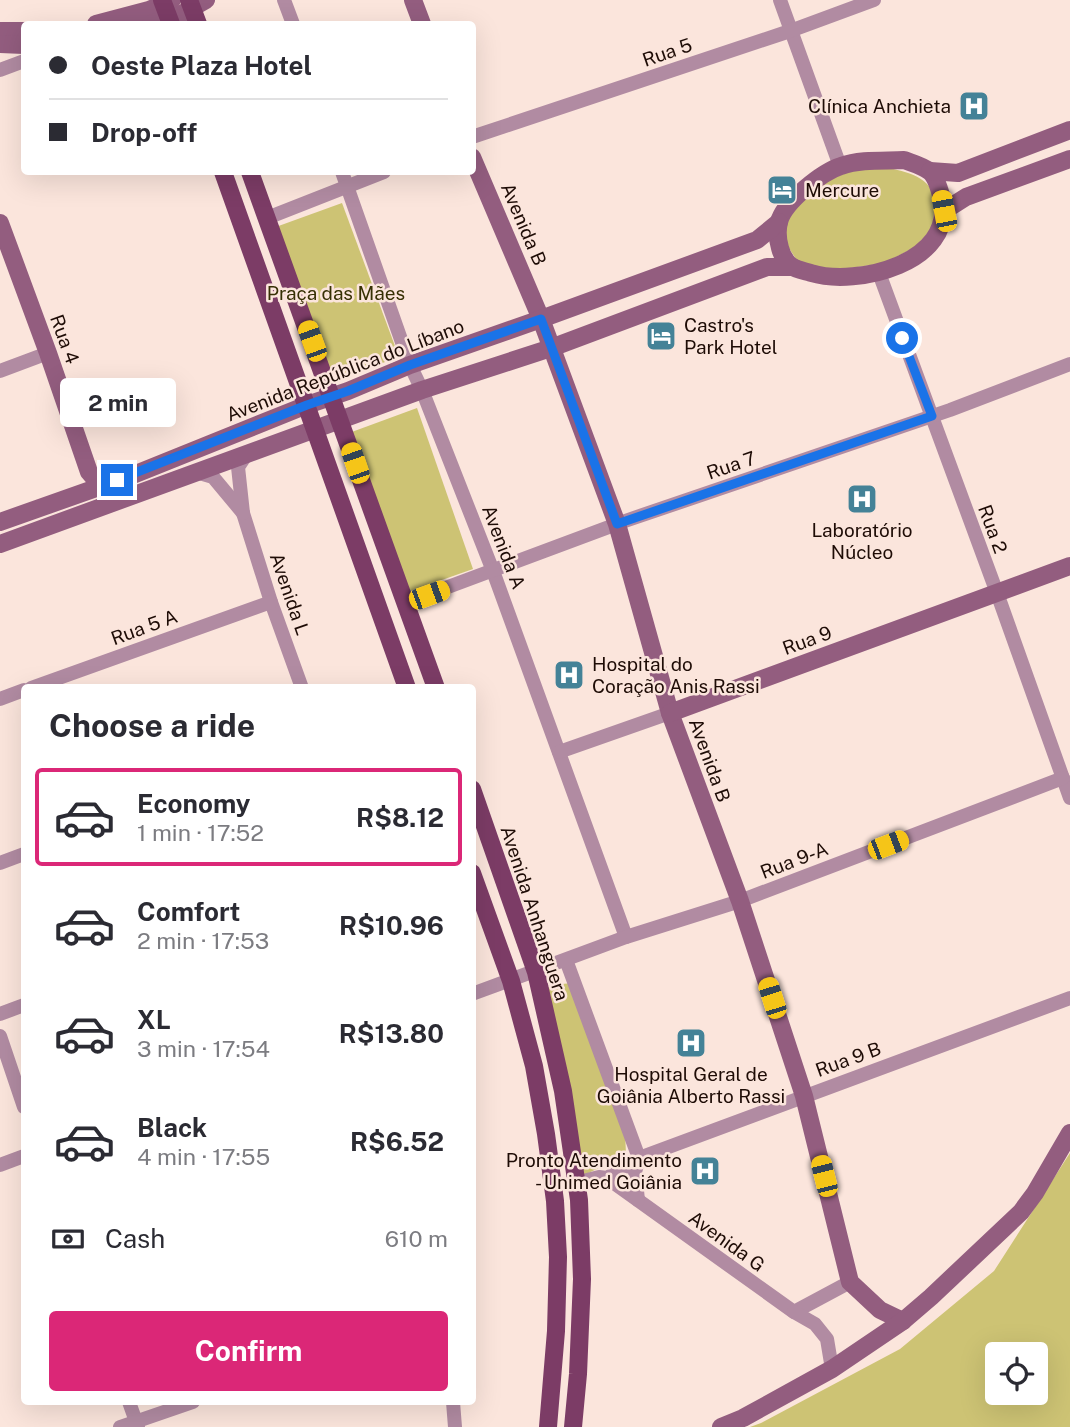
<!DOCTYPE html>
<html lang="en">
<head>
<meta charset="utf-8">
<style>
  body { margin:0; font-family:"Public Sans",sans-serif; background:#f2f2f3; color:#2b2b33; height:100vh; display:flex; flex-direction:column; font-size:26px; white-space:nowrap }
  * { box-sizing:border-box; margin:0 }
  p { font-size:23px; color:#7c7c81 }
  .icon { flex:none; width:38px; height:38px; fill:none; stroke:currentColor; stroke-width:2; stroke-linecap:round; stroke-linejoin:round }
  .map { position:relative; flex:1; overflow:hidden }
  .panel { position:absolute; left:21px; top:684px; width:455px; height:721px; display:flex; flex-direction:column; background:#fff; border-radius:7px; box-shadow:0 7px 28px #0002 }
  .panel>* { flex:none }
  .hud { position:absolute; left:21px; top:21px; width:455px; height:154px; border-radius:7px; box-shadow:0 7px 28px #0002; display:grid; align-content:center; height:154px; padding:0 28px; background:#fff }
  .tools { position:absolute; left:985px; top:1342px; display:grid; gap:14px }
  .tools a { display:grid; place-items:center; width:63px; height:63px; border-radius:7px; background:#fff; box-shadow:0 7px 28px #0002; font-size:35px }
  .end { position:absolute; width:32px; height:32px; margin:-16px; border:9px solid #1a73e8; background:#fff; box-shadow:0 0 0 4px #fff }
  .from { border-radius:50% }
  .bubble { position:absolute; height:49px; border-radius:7px; background:#fff; box-shadow:0 7px 28px #0002; font-size:23px; font-weight:700; line-height:49px; text-align:center }
  .car { position:absolute; width:21px; height:42px; margin:-21px -10px; border-radius:9px; box-shadow:0 0 5px 2px #0007; background:linear-gradient(#f5c518 24%,#345 0 40%,#f5c518 0 76%,#345 0 86%,#f5c518 0) }
  .hud b { display:flex; align-items:center; gap:24px; height:66px; font-size:26px }
  .hud b+b { border-top:2px solid #e1e1e2 }
  .hud i { width:18px; height:18px; background:#2b2b33 }
  ul { padding:0; list-style:none }
  li { display:flex; align-items:center; gap:21px; height:98px; margin:0 14px 10px; padding:0 14px; border:4px solid transparent; border-radius:7px }
  li div { flex:1 }
  li b { display:block; font-size:26px }
  li em { font-style:normal; font-weight:700 }
  li.selected { border-color:#db2777 }
  li>.icon { width:63px; height:63px; stroke-width:1.5 }
  h2 { padding:0 28px; font-size:32px; line-height:84px }
  .pay { display:flex; align-items:center; gap:18px; height:77px; padding:0 28px; font-size:26px }
  .pay p { margin-inline-start:auto }
  .action { display:flex; gap:14px; margin-top:auto; padding:14px 28px }
  .action a { flex:1; height:80px; border-radius:7px; background:#db2777; color:#fff; font-size:28px; font-weight:700; line-height:80px; text-align:center }
  .map>svg:first-child { display:block }
</style>
</head>
<body>
<div class="map">
<svg width="1070" height="1427" viewBox="0 0 1070 1427">
  <rect width="100%" height="100%" fill="#fbe5dc"/>
  <!-- green -->
  <g fill="#cdc374" fill-rule="evenodd">
    <path d="M 878,166 C 897,170 925,173 933,193 C 936,201 933,219 933,228 L 915,247 L 885,263 L 830,271 L 798,262 L 785,242 L 784,222 L 795,206 L 828,180 L 851,171 Z"/>
    <polygon points="342,203 399,357 330,382 273,228"/>
    <polygon points="417,408 473,569 405,593 349,433"/>
    <polygon points="573,983 625,1131 626,1155 580,1177 544,994 550,985"/>
    <path d="M 1070,1153 L 1070,1427 L 750,1427 L 761,1423 L 900,1349 L 994,1271 ZM 998,1354 L 1036,1354 L 1036,1393 L 998,1393 Z"/>
  </g>
  <g fill="none" stroke-linecap="round" stroke-linejoin="round">
    <!-- street -->
    <g stroke="#b18ba2" stroke-width="14">
      <polyline points="284,0 293,24"/>
      <polyline points="780,0 840,166"/>
      <polyline points="0,70 24,61"/>
      <polyline points="472,137 790,31 874,0"/>
      <polyline points="342,172 410,365 422,390 493,571 626,937"/>
      <polyline points="267,218 384,172"/>
      <polyline points="879,273 997,593 1070,798"/>
      <polyline points="0,371 48,353"/>
      <polyline points="246,455 238,467 243,513 271,602 302,688"/>
      <polyline points="196,472 213,477 243,513"/>
      <polyline points="405,603 625,521 950,410 1070,364"/>
      <polyline points="31,688 271,602"/>
      <polyline points="0,699 24,690"/>
      <polyline points="559,752 670,713"/>
      <polyline points="0,863 24,854"/>
      <polyline points="566,960 639,1158"/>
      <polyline points="472,994 626,937 740,901 1063,778"/>
      <polyline points="0,1014 24,1005"/>
      <polyline points="0,1036 24,1107"/>
      <polyline points="0,1165 24,1156"/>
      <polyline points="607,1178 794,1312 850,1282"/>
      <polyline points="577,1190 587,1180 599,1177 607,1178 639,1158 1070,998"/>
      <polyline points="638,1200 635,1172 639,1158"/>
      <polyline points="794,1312 815,1324 827,1339 832,1369"/>
      <polyline points="129,1402 138,1427"/>
      <polyline points="453,1402 455,1427"/>
      <polyline points="120,1427 193,1402"/>
    </g>
    <!-- secondary -->
    <g stroke="#935d7f" stroke-width="18">
      <polyline points="413,0 422,24"/>
      <polyline points="96,24 149,10 172,0"/>
      <polyline points="151,24 178,16 206,0"/>
      <polyline points="0,31 24,31"/>
      <polyline points="0,44 24,45"/>
      <polyline points="472,157 541,319 617,524 670,713 740,901 804,1096 850,1282 880,1310 903,1321"/>
      <path d="M 904,160 C 912,163 923,166 929,171 C 936,176 940,191 942,199 C 955,263 857,287 811,273 C 805,271 797,270 791,266 C 785,261 782,256 780,248 C 778,241 777,230 779,222 C 784,202 822,172 841,166 C 861,159 884,161 904,160 Z"/>
      <polyline points="930,171 958,173 1070,130"/>
      <polyline points="944,211 966,197 1070,159"/>
      <polyline points="0,223 48,353 89,472 106,492"/>
      <polyline points="0,522 133,475 307,405 348,391 410,365 541,319 757,240 779,222"/>
      <polyline points="0,544 422,390 551,348 767,267 793,267"/>
      <polyline points="670,713 1070,566"/>
      <polyline points="721,1427 743,1418 832,1369 903,1321 931,1297 1021,1212 1035,1193 1070,1133"/>
    </g>
    <!-- primary -->
    <g stroke="#7c3c66" stroke-width="18">
      <polyline points="162,0 171,24"/>
      <polyline points="189,0 198,24"/>
      <polyline points="223,172 407,688"/>
      <polyline points="250,172 436,688"/>
      <polyline points="472,789 536,972 563,1091 579,1200 582,1279 578,1374 573,1427"/>
      <polyline points="472,873 511,981 534,1066 546,1134 555,1201 558,1257 556,1331 548,1427"/>
    </g>
  </g>
  <g fill="none" stroke-linecap="round" stroke-linejoin="round">
    <!-- route -->
    <polyline stroke="#1a73e8" stroke-width="9" points="117,480 307,405 348,391 410,365 541,319 617,524 932,416 902,338"/>
  </g>
  <!-- icons -->
  <defs>
    <g id="hospital-square" transform="scale(1.575)"><rect x="-9" y="-9" width="18" height="18" rx="4" fill="#448297" stroke="#fbe5dc"/><path d="M-5-5h3v3.5h4V-5h3V5h-3V1.5h-4V5h-3Z" fill="#fff"/></g>
    <g id="hotel-square" transform="scale(1.575)"><rect x="-9" y="-9" width="18" height="18" rx="4" fill="#448297" stroke="#fbe5dc"/><path d="M-6-4.5h1.5V1H6V5H4.5V3h-9V5H-6ZM-4 0a1.8 1.8 0 1 1 3.6 0ZM.5 0V-2.5h3Q6-2.5 6 0Z" fill="#fff"/></g>
  </defs>
  <g fill-rule="evenodd">
    <use href="#hospital-square" x="974" y="106"/>
    <use href="#hotel-square" x="782" y="190"/>
    <use href="#hotel-square" x="661" y="336"/>
    <use href="#hospital-square" x="862" y="499"/>
    <use href="#hospital-square" x="569" y="675"/>
    <use href="#hospital-square" x="691" y="1043"/>
    <use href="#hospital-square" x="705" y="1171"/>
  </g>
  <g text-anchor="middle" dominant-baseline="central" stroke-width="5" stroke-linejoin="round" paint-order="stroke">
    <!-- street labels -->
    <g font-size="19" fill="#1e0c06" stroke="#fbe5dc">
      <text transform="translate(667 52) rotate(-19)">Rua 5</text>
      <text transform="translate(524 224) rotate(67)">Avenida B</text>
      <text transform="translate(65 339) rotate(70)">Rua 4</text>
      <text transform="translate(345 370) rotate(-21)">Avenida República do Líbano</text>
      <text transform="translate(731 465) rotate(-19)">Rua 7</text>
      <text transform="translate(993 529) rotate(70)">Rua 2</text>
      <text transform="translate(504 547) rotate(69)">Avenida A</text>
      <text transform="translate(290 594) rotate(71)">Avenida L</text>
      <text transform="translate(144 627) rotate(-20)">Rua 5 A</text>
      <text transform="translate(807 640) rotate(-20)">Rua 9</text>
      <text transform="translate(710 760) rotate(70)">Avenida B</text>
      <text transform="translate(794 860) rotate(-21)">Rua 9-A</text>
      <text transform="translate(535 913) rotate(72)">Avenida Anhanguera</text>
      <text transform="translate(848 1059) rotate(-20)">Rua 9 B</text>
      <text transform="translate(727 1241) rotate(36)">Avenida G</text>
    </g>
    <!-- poi labels -->
    <g font-size="19" fill="#1e0c06" stroke="#fbe5dc" text-anchor="start">
      <text x="951" y="106" text-anchor="end">Clínica Anchieta</text>
      <text x="805" y="190">Mercure</text>
      <text x="684" y="325">Castro's<tspan x="684" dy="22">Park Hotel</tspan></text>
      <text x="862" y="530" text-anchor="middle">Laboratório<tspan x="862" dy="22">Núcleo</tspan></text>
      <text x="592" y="664">Hospital do<tspan x="592" dy="22">Coração Anis Rassi</tspan></text>
      <text x="691" y="1074" text-anchor="middle">Hospital Geral de<tspan x="691" dy="22">Goiânia Alberto Rassi</tspan></text>
      <text x="682" y="1160" text-anchor="end">Pronto Atendimento<tspan x="682" dy="22">- Unimed Goiânia</tspan></text>
    </g>
    <!-- park labels -->
    <g font-size="19" fill="#363004" stroke="#fbe5dc">
      <text x="336" y="293">Praça das Mães</text>
    </g>
  </g>
</svg>
<div class="tools">
<a><svg class="icon" aria-label="locate" viewBox="0 0 24 24"><circle cx="12" cy="12" r="6"/><path d="M12 2v4M12 18v4M2 12h4M18 12h4"/></svg></a>
</div>
<i class="end from" style="left:902px;top:338px"></i>
<i class="end" style="left:117px;top:480px"></i>
<div class="bubble" style="left:60px;top:378px;width:116px">2 min</div>
<i class="car" style="left:944px;top:211px;rotate:349deg"></i>
<i class="car" style="left:312px;top:341px;rotate:340deg"></i>
<i class="car" style="left:355px;top:463px;rotate:341deg"></i>
<i class="car" style="left:429px;top:595px;rotate:70deg"></i>
<i class="car" style="left:888px;top:845px;rotate:69deg"></i>
<i class="car" style="left:772px;top:998px;rotate:342deg"></i>
<i class="car" style="left:824px;top:1176px;rotate:346deg"></i>
<div class="hud">
<b><i class="from"></i>Oeste Plaza Hotel</b>
<b><i></i>Drop-off</b>
</div>
<section class="panel">
<h2>Choose a ride</h2>
<ul>
<li class="selected"><svg class="icon" aria-label="car" viewBox="0 0 24 24"><path d="M5 17H2v-5l4-1 3-4h7l3 4 3 1v5h-3M9 17h6M6 11h13"/><circle cx="7" cy="17" r="2"/><circle cx="17" cy="17" r="2"/></svg><div><b>Economy</b><p>1 min · 17:52</p></div><em>R$8.12</em></li>
<li><svg class="icon" aria-label="car" viewBox="0 0 24 24"><path d="M5 17H2v-5l4-1 3-4h7l3 4 3 1v5h-3M9 17h6M6 11h13"/><circle cx="7" cy="17" r="2"/><circle cx="17" cy="17" r="2"/></svg><div><b>Comfort</b><p>2 min · 17:53</p></div><em>R$10.96</em></li>
<li><svg class="icon" aria-label="car" viewBox="0 0 24 24"><path d="M5 17H2v-5l4-1 3-4h7l3 4 3 1v5h-3M9 17h6M6 11h13"/><circle cx="7" cy="17" r="2"/><circle cx="17" cy="17" r="2"/></svg><div><b>XL</b><p>3 min · 17:54</p></div><em>R$13.80</em></li>
<li><svg class="icon" aria-label="car" viewBox="0 0 24 24"><path d="M5 17H2v-5l4-1 3-4h7l3 4 3 1v5h-3M9 17h6M6 11h13"/><circle cx="7" cy="17" r="2"/><circle cx="17" cy="17" r="2"/></svg><div><b>Black</b><p>4 min · 17:55</p></div><em>R$6.52</em></li>
</ul>
<div class="pay"><svg class="icon" aria-label="cash" viewBox="0 0 24 24"><path d="M3 7h18v10H3z"/><circle cx="12" cy="12" r="2"/></svg>Cash<p>610 m</p></div>
<div class="action"><a>Confirm</a></div>
</section>
</div>
</body>
</html>
